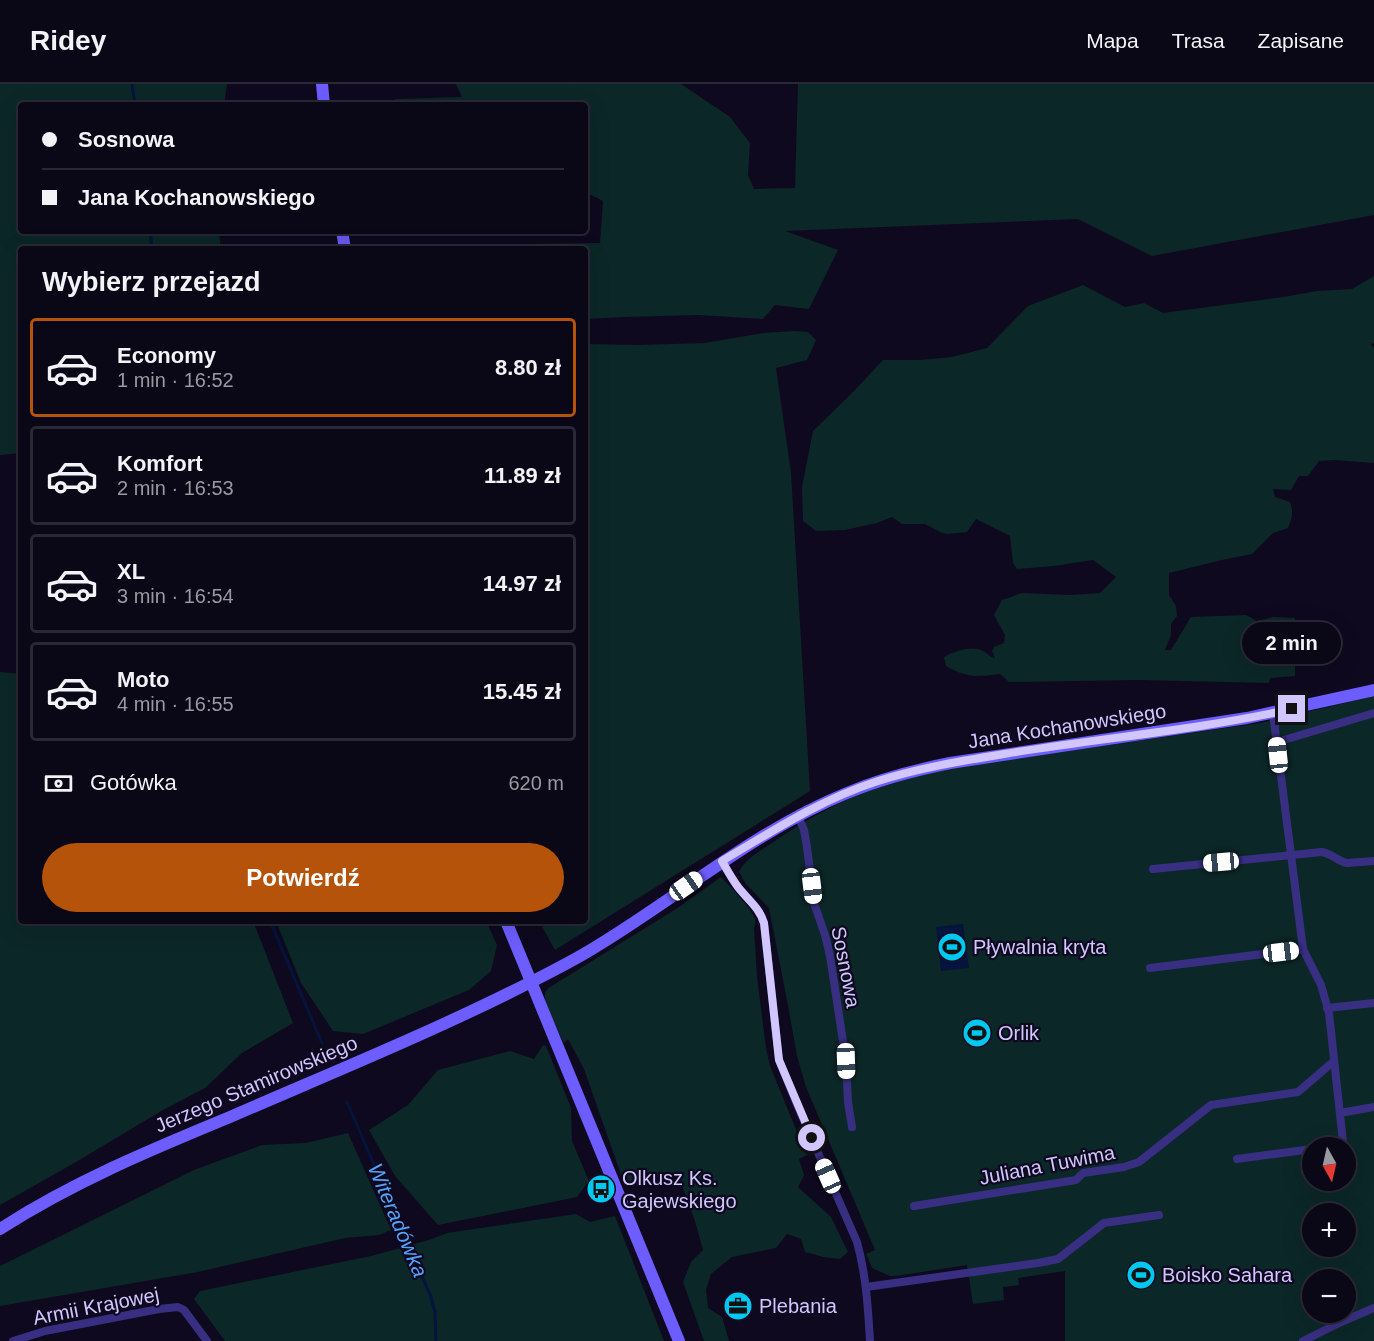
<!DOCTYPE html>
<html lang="pl">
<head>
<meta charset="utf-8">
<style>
  body { margin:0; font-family:Helvetica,sans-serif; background:#13101f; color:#f1f3f6; height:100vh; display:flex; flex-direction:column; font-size:22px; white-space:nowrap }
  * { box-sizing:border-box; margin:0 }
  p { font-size:20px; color:#9999a1 }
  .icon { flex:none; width:33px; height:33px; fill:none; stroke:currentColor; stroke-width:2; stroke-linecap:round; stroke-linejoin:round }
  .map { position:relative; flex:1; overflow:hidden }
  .panel { position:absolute; left:18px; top:162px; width:570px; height:678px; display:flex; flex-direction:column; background:#0a0716; border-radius:6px; box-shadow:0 6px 24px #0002,0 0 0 2px #2a2835 }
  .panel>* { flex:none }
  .banner { position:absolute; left:18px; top:18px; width:570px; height:132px; border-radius:6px; box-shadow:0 6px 24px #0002,0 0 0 2px #2a2835; display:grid; align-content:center; height:132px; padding:0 24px; background:#0a0716 }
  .needle { width:39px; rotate:172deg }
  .tools { position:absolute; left:1302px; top:1053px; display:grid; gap:12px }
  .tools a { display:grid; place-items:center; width:54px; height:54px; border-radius:50%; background:#0a0716; box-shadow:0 6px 24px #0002,0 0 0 2px #2a2835; font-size:30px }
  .end { position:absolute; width:27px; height:27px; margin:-14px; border:8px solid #d1c6ff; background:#111; box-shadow:0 0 0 3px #111 }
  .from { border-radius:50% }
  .bubble { position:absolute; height:42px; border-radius:21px; background:#0a0716; box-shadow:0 6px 24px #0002,0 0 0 2px #2a2835; font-size:20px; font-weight:700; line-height:42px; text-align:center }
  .car { position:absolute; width:18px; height:36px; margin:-18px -9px; border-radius:8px; box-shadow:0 0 4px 2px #0007; background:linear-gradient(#fff 24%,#345 0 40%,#fff 0 76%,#345 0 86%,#fff 0) }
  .banner b { display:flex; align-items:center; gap:21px; height:57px; font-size:22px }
  .banner b+b { border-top:2px solid #2a2835 }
  .banner i { width:15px; height:15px; background:#f1f3f6 }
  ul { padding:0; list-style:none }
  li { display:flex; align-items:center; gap:18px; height:99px; margin:0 12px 9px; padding:0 12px; border:3px solid #2a2835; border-radius:6px }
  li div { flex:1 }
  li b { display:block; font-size:22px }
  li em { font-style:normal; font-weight:700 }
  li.selected { border-color:#b45309 }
  li>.icon { width:54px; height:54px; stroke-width:1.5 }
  h2 { padding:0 24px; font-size:27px; line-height:72px }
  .pay { display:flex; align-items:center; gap:15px; height:66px; padding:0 24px; font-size:22px }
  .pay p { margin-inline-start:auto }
  .primary-button { display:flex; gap:12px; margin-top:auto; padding:12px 24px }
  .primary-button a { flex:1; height:69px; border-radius:36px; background:#b45309; color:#fff; font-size:24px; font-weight:700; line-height:69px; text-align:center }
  header { display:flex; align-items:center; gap:36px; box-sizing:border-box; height:84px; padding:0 30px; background:#0a0716; border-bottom:2px solid #2a2835 }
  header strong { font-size:28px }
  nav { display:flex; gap:33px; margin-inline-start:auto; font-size:21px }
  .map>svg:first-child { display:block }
</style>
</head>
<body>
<header>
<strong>Ridey</strong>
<nav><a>Mapa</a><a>Trasa</a><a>Zapisane</a></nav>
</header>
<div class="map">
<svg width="1374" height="1257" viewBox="0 0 1374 1257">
  <rect width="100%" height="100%" fill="#0e091e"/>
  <!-- green -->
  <g fill="#0c2728" fill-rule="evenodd">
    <polygon points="0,0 227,0 224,21 21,21 21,147 219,147 221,165 21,165 21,369 0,371"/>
    <polygon points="456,0 681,0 730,33 750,59 748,91 754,105 795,104 798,0 1374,0 1374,131 1152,172 1078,135 785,147 838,166 809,225 775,221 763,235 698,231 625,233 585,235 585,165 453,165 455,161 600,159 603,117 585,108 585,21 382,21 396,15 462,13"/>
    <path d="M 1374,192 L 1374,259 L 1370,260 L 1374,263 L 1374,379 L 1334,376 L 1319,377 L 1308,392 L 1299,392 L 1291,406 L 1273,405 L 1275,413 L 1290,418 C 1294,429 1292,434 1288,444 L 1273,449 L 1252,470 L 1222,476 L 1169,489 L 1169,511 L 1176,522 L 1177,532 L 1171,540 L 1171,551 L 1165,566 L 1171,566 L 1191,533 L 1246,531 L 1257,537 L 1273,533 L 1295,534 L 1295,592 L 1270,594 L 1269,599 L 1139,596 L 1009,598 L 1000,590 C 977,593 967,594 946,582 L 944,573 C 955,567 971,561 983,567 C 988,569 989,573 995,574 L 992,567 L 994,563 L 1004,559 L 1005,551 L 994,531 L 1002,516 L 1022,509 L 1071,511 L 1100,509 L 1116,493 L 1093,476 L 1054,482 L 1017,485 L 1013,479 L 1010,452 L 976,435 L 967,448 L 947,450 L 940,448 L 925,440 L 902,440 L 892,433 L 877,439 L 845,446 L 816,447 L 803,437 L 802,403 L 813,347 L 853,308 L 883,276 L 919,276 L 952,273 L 987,264 L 1028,222 L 1083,201 L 1125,223 L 1144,219 L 1163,229 L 1283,213 L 1317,207 L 1352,205 Z"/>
    <polygon points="794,247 808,248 816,256 807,276 776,284 791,389 810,707 555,866 539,837 585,837 585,260 637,261 705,259 763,249"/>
    <polygon points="0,588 21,590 21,837 253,837 293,939 242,969 205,1004 163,1026 76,1078 0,1121"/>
    <path d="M 1374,612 L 1374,1257 L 1065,1257 L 1065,1187 L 1018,1194 L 1019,1201 L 1003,1203 L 1004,1216 L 973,1220 L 967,1181 L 896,1192 L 890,1192 L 872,1184 L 866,1170 L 875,1166 L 806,1003 L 797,972 L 789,927 L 769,824 L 746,800 L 739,788 C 744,776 758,768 769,761 C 803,737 839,717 879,703 C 902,695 926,690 950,684 L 1260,639 ZM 1312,1064 L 1346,1064 L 1346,1096 L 1312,1096 ZM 1312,1130 L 1346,1130 L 1346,1162 L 1312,1162 ZM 1312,1196 L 1346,1196 L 1346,1228 L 1312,1228 Z"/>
    <path d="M 721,793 C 729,801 752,825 755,835 C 756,840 755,840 754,844 L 757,893 L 766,964 L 770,982 L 806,1070 L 811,1069 L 799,1075 L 804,1091 L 798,1103 L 831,1133 L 848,1168 L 840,1175 L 823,1173 L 805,1168 L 801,1155 L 787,1150 L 776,1164 L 732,1173 L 711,1190 L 706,1206 L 708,1224 L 722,1233 L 729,1257 L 704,1257 L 683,1198 L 691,1178 L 703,1166 L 695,1137 L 677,1088 L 625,1102 L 584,985 L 568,955 L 564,959 C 560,950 544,921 545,912 C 545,907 547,906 550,903 L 676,825 Z"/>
    <polygon points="276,837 486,837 497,861 491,887 469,906 363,950 333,947 301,899"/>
    <polygon points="543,961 546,962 571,1024 572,1057 589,1097 577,1113 438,1141 395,1092 369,1046 408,1021 438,986 510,967 534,975"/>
    <polygon points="348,1049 391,1146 379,1151 345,1154 198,1188 0,1222 0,1182 194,1086 262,1061 306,1059"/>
    <polygon points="576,1130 590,1138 615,1132 664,1257 225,1257 194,1215 200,1207 371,1172 429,1156 447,1149"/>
  </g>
  <!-- water -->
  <polygon fill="#04143c" points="963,840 969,884 941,887 936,843"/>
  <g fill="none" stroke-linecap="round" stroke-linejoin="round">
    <!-- stream -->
    <g stroke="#04143c" stroke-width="3">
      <polyline points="132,0 135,21"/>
      <polyline points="150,147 152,165"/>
      <polyline points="270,837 322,959"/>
      <polyline points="347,1018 431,1213 435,1228 436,1257"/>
    </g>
    <!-- street -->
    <g stroke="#382f82" stroke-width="8">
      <polyline points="1273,629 1303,865 1321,901 1329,929 1343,1058 1322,1064"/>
      <polyline points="1277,658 1374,629"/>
      <polyline points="798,732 804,746 807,763 814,819 825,851 830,872 846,977 848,1018 852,1043"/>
      <path d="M 722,778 C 727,786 732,795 738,803 C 748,816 759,823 764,839 L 779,976 L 798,1023 L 857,1158 C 866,1191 868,1223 870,1257"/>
      <path d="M 1153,785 L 1322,768 C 1333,770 1337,777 1347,779 L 1374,777"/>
      <polyline points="1150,884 1303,865"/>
      <polyline points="1327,924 1374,919"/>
      <polyline points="1340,1029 1374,1023"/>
      <polyline points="1237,1075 1312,1065"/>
      <polyline points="914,1122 1076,1096 1083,1089 1124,1083 1139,1078 1211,1021 1298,1008 1334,977"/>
      <polyline points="866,1203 1038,1179 1058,1175 1104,1139 1159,1131"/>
      <polyline points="13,1257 45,1247 159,1225 178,1223 184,1226 207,1257"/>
      <polyline points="1303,1257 1339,1239 1374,1224"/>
    </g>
    <!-- secondary -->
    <g stroke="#6d5dff" stroke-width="12">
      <polyline points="322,0 324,21"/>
      <polyline points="342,147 345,165"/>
      <polyline points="506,837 679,1257"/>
      <path d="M 0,1145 C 73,1098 150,1066 230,1033 C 329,990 430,949 527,900 C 551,888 575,876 597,862 C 681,811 756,746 847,709 C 880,695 915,686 950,679 L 1247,634 L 1374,606"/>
    </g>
  </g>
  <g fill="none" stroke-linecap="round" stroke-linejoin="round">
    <!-- route -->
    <path stroke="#d1c6ff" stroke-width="8" d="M 812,1054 L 779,976 L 764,839 C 759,823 748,816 738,803 C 732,795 727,786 722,777 C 771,748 820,716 875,698 C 918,684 961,677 1004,670 C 1100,654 1198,646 1292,625"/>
  </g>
  <!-- icons -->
  <defs>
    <g id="stadium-disc" transform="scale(1.5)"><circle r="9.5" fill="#00c8f1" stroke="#0e091e"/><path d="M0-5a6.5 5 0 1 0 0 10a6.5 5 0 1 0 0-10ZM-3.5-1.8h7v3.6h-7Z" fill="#111"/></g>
    <g id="bus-disc" transform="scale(1.5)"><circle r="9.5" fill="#00c8f1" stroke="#0e091e"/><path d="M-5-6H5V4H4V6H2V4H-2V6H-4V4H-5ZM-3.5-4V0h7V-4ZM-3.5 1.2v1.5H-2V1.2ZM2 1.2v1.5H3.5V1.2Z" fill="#111"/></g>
    <g id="office-disc" transform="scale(1.5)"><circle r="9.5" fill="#00c8f1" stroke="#0e091e"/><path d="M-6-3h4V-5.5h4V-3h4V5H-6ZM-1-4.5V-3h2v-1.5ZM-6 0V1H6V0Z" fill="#111"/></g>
  </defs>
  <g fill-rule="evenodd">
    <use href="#stadium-disc" x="952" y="863"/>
    <use href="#stadium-disc" x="977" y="949"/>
    <use href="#bus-disc" x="601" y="1105"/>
    <use href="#stadium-disc" x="1141" y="1191"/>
    <use href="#office-disc" x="738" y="1222"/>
  </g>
  <g text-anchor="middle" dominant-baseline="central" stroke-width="4.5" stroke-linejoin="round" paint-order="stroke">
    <!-- street labels -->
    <g font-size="20" fill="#d1c6ff" stroke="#0e091e">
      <text transform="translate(1067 642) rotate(-9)">Jana Kochanowskiego</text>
      <text transform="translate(846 883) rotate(79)">Sosnowa</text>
      <text transform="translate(256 1000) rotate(-23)">Jerzego Stamirowskiego</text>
      <text transform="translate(1047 1081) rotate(-11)">Juliana Tuwima</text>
      <text transform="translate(96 1222) rotate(-11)">Armii Krajowej</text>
    </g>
    <!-- poi labels -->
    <g font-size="20" fill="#d1c6ff" stroke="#0e091e" text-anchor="start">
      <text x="973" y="863">Pływalnia kryta</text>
      <text x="998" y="949">Orlik</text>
      <text x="622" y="1094">Olkusz Ks.<tspan x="622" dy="23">Gajewskiego</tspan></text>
      <text x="1162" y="1191">Boisko Sahara</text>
      <text x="759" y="1222">Plebania</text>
    </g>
    <!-- water labels -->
    <g font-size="21" font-style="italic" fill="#54a4ff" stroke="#0e091e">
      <text transform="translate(398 1136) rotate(67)">Witeradówka</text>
    </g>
  </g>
</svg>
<div class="tools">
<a><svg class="needle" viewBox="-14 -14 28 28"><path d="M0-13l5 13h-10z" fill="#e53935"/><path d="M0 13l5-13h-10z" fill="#9999a1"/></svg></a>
<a>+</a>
<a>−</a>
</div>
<i class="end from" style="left:812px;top:1054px"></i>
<i class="end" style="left:1292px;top:625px"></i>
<div class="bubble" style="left:1242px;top:538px;width:99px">2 min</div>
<i class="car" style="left:1278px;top:671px;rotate:354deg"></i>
<i class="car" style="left:1221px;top:778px;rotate:265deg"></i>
<i class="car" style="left:686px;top:802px;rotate:55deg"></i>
<i class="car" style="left:812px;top:802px;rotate:173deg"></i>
<i class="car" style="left:1281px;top:868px;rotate:83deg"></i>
<i class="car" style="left:846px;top:977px;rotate:178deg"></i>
<i class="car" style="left:828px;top:1092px;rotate:336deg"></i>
<div class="banner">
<b><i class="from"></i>Sosnowa</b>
<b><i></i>Jana Kochanowskiego</b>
</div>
<section class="panel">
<h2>Wybierz przejazd</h2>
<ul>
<li class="selected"><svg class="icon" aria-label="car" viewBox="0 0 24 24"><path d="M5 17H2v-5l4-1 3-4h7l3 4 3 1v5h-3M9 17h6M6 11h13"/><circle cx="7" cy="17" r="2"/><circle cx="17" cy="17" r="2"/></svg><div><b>Economy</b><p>1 min · 16:52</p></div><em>8.80 zł</em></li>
<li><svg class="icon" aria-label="car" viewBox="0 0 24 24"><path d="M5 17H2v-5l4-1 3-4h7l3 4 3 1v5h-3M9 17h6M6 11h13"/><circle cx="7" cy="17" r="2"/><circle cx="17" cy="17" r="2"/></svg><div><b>Komfort</b><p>2 min · 16:53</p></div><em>11.89 zł</em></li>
<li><svg class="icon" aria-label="car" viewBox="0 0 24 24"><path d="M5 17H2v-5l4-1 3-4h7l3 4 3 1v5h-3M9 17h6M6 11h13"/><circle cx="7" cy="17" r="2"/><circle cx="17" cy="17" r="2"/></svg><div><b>XL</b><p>3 min · 16:54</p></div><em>14.97 zł</em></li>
<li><svg class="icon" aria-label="car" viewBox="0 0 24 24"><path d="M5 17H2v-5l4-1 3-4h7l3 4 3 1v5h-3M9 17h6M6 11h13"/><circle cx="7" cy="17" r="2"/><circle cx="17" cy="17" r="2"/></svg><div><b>Moto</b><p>4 min · 16:55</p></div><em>15.45 zł</em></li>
</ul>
<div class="pay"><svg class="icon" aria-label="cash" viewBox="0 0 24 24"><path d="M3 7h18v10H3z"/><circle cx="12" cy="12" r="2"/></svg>Gotówka<p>620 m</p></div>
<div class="primary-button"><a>Potwierdź</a></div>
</section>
</div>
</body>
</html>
